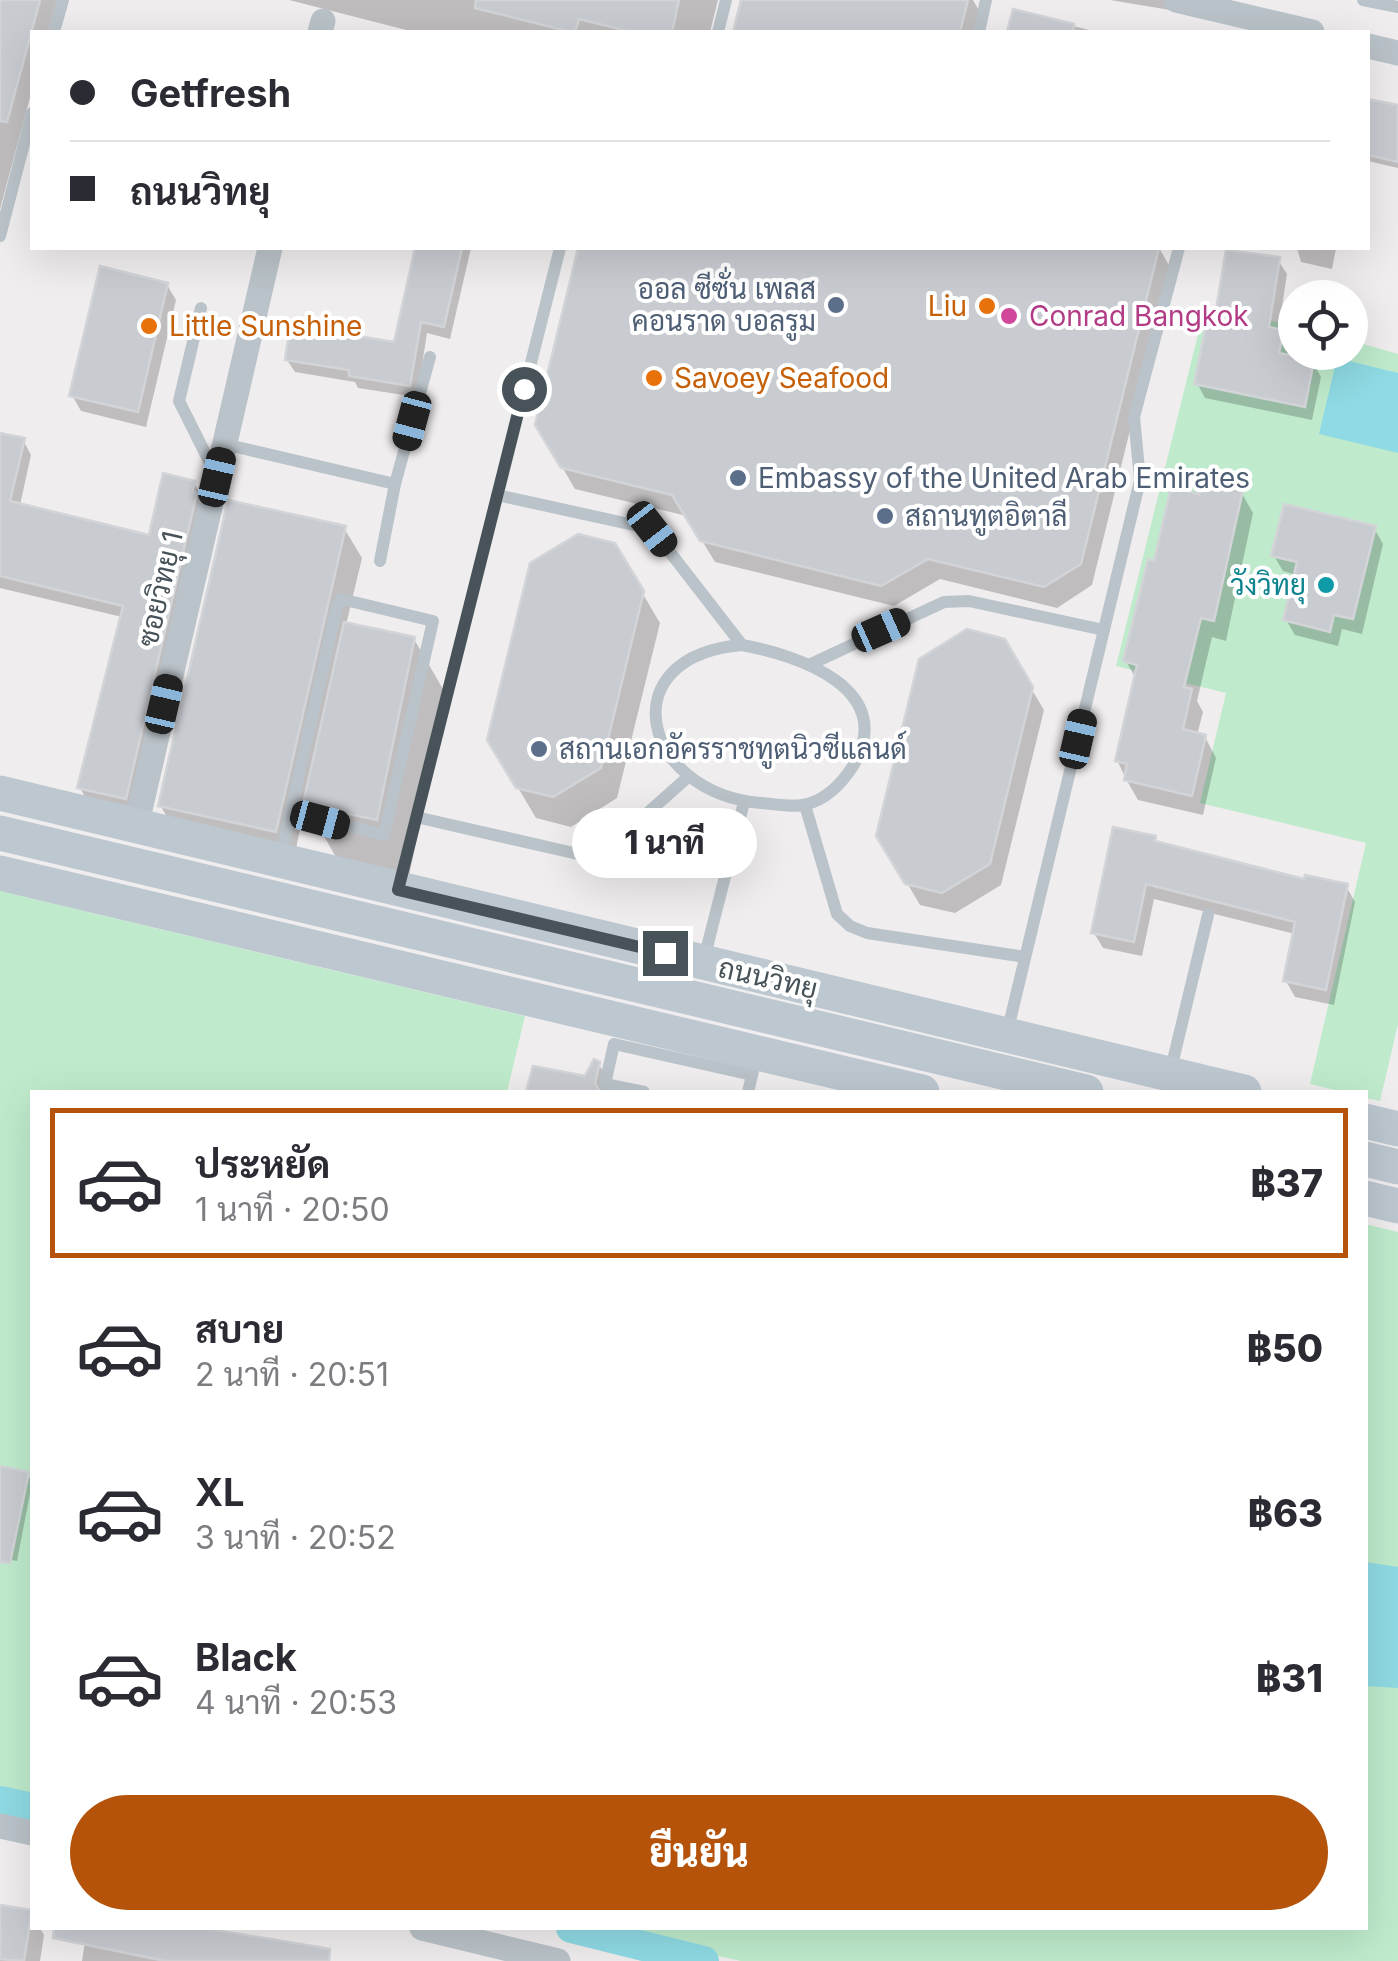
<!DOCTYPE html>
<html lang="th">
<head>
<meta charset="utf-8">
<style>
  body { margin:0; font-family:Inter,Sarabun,sans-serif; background:#f7f7f7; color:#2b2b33; height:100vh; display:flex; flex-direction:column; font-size:38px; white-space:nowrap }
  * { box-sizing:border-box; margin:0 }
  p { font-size:32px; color:#7c7c81 }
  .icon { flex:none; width:55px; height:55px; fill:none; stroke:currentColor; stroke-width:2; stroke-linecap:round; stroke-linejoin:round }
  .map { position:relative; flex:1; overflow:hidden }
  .details { position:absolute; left:30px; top:1090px; width:1338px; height:840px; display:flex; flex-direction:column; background:#fff; border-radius:0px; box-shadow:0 10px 40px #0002 }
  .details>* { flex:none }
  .hud { position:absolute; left:30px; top:30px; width:1340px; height:220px; border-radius:0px; box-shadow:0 10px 40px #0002; display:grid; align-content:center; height:220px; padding:0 40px; background:#fff }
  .fabs { position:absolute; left:1278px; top:280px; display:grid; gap:20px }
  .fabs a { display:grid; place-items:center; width:90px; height:90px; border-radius:50%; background:#fff; box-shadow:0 10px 40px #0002; font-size:50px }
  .end { position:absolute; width:45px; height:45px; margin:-22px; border:12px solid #475259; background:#fff; box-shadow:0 0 0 5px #fff }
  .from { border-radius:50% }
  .bubble { position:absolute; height:70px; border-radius:35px; background:#fff; box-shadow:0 10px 40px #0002; font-size:32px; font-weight:800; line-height:70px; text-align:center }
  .car { position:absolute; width:30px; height:60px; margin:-30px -15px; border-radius:12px; box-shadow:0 0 8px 2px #0007; background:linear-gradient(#222 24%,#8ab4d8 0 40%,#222 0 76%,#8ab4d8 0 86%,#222 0) }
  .hud b { display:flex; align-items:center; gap:35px; height:95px; font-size:38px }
  .hud b+b { border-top:2px solid #e1e1e2 }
  .hud i { width:25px; height:25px; background:#2b2b33 }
  ul { padding:18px 0 0; list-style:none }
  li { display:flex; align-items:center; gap:30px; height:150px; margin:0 20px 15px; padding:0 20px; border:5px solid transparent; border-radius:0px }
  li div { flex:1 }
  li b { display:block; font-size:38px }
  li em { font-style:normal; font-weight:800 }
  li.selected { border-color:#b45309 }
  li>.icon { width:90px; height:90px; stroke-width:1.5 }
  .button { display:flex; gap:20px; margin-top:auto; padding:20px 40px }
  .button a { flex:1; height:115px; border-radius:60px; background:#b45309; color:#fff; font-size:40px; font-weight:800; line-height:115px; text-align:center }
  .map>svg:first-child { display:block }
</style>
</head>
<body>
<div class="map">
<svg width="1398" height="1961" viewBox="0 0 1398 1961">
  <rect width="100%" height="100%" fill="#f0edee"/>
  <!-- green -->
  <g fill="#bfebcc">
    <polygon points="1205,306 1295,326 1295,352 1350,352 1350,340 1398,354 1398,1024 1380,1101 1365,1098 1365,1092 1343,1092 1310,1084 1366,843 1200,803 1226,693 1116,666"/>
    <polygon points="0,891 525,1016 507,1092 32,1092 32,1794 0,1786"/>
    <polygon points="1365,1224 1398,1232 1398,1961 741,1961 594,1928 1365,1928"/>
  </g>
  <!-- water -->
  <g fill="#8fdae4">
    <polygon points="1337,358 1398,373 1398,453 1319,434"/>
    <polygon points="1365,1562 1398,1567 1398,1688 1365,1686"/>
  </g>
  <!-- shadow -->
  <g fill="#0003">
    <polygon points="0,0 57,0 48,32 32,32 32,90 0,209"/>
    <polygon points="289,0 718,0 710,32 414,32"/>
    <polygon points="744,0 973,0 981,14 977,32 736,32"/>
    <polygon points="1110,0 1209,0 1206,16"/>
    <polygon points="1014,12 1098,32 1010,32"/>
    <polygon points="1368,101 1398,108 1398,168 1368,161"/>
    <polygon points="418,248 471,248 450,339 427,333 417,397 358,388 355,382 295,372 287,360 352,332 355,338 396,345"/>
    <polygon points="580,248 1159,248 1170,267 1092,585 1057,608 940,579 894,606 715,562 687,516 575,489 537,424"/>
    <polygon points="1297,248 1336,248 1332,269 1301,262"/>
    <polygon points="1278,260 1287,274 1278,332 1282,333 1291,347 1288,357 1313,362 1321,377 1312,420 1205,398 1197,383 1217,319"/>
    <polygon points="167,285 176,300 146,427 81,411 72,395"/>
    <polygon points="0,435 23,440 31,455 20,505 150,538 194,483 202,497 133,812 88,802 80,788 122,617 0,588"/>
    <polygon points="1241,492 1253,513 1226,641 1212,637 1197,701 1203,712 1197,735 1205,737 1216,758 1203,815 1138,800 1126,779 1117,760 1136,679 1126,661 1156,564 1200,497"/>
    <polygon points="344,528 362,558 346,625 414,639 447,696 409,876 338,861 306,804 293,861 178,836 160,805"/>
    <polygon points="1374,528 1383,544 1362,634 1342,629 1338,646 1295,635 1286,620 1296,575 1283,571 1274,556"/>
    <polygon points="614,545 660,623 617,798 571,827 536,818 489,739"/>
    <polygon points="1003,641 1044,710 1001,885 955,913 920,905 879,835"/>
    <polygon points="1154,838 1158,845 1306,882 1346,886 1355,902 1334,1005 1295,997 1286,981 1295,934 1154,899 1142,956 1103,948 1094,933"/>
    <polygon points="598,1063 615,1092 529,1092 535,1068 587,1079"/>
    <polygon points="0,1468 28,1474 32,1483 17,1561 0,1558"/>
    <polygon points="0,1907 31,1912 32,1928 40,1928 44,1935 40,1961 0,1961"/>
    <polygon points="87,1928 189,1928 311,1948 319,1961 82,1961"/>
  </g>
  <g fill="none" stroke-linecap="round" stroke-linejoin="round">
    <!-- canal -->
    <g stroke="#8fdae4" stroke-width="30">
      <polyline points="0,1801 32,1808"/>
      <polyline points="571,1928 704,1961"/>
    </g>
  </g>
  <!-- building -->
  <g fill="#c8cbd0" stroke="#d2d4d8" stroke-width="2.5">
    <polygon points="0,0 40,0 7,122 0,121"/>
    <polygon points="476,0 679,0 672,32 632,32 579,19 575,32 571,32 475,8"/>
    <polygon points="741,0 968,0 960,32 733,32"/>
    <polygon points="1013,9 1074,24 1073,32 1007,32"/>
    <polygon points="1368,99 1398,105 1398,162 1368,155"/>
    <polygon points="415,248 462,248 444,327 421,322 410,386 349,376 349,370 285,360 291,320 353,330 352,335 394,342"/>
    <polygon points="578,248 1159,248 1081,564 1044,587 928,559 881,586 700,541 672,495 561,468 535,425"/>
    <polygon points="1226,250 1280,257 1269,327 1284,330 1279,353 1314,360 1305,407 1194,384 1208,315 1215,316"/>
    <polygon points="100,266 168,283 138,412 69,396"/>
    <polygon points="0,433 25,438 10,501 149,535 163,473 195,481 193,492 197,493 126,799 77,788 123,606 0,576"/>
    <polygon points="1201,481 1243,490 1214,621 1201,618 1184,687 1192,689 1183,729 1206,735 1192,796 1124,780 1127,764 1115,761 1137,665 1123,661 1148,559 1154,561 1171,487 1199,494"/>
    <polygon points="228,500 346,526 276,832 158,806"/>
    <polygon points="1284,504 1376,526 1353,619 1334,615 1330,632 1283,620 1297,562 1271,556"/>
    <polygon points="578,534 615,543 644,591 601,768 553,797 516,788 487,740 530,563"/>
    <polygon points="344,622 415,637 377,820 303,804"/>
    <polygon points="967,629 1005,639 1033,687 990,864 942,893 905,884 876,836 919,659"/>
    <polygon points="1113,827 1156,836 1155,841 1304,879 1305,875 1348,884 1326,990 1283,981 1295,922 1146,884 1134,942 1091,933"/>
    <polygon points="594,1059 600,1062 595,1083 600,1092 526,1092 533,1066 585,1076"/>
    <polygon points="0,1466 29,1472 10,1563 0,1562"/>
    <polygon points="0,1905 32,1910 24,1961 0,1959"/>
    <polygon points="54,1928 204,1928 330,1949 329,1961 165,1961 53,1938"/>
  </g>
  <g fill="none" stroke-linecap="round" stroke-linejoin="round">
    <!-- lane -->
    <g stroke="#bac3c9" stroke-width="12">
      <polyline points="1363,0 1398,7"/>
      <polyline points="54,32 63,0"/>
      <polyline points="718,32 726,0"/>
      <polyline points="979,32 986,0"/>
      <polyline points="0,236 32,113"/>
      <polyline points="201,308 179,401 216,475"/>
      <polyline points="224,444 395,484"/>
      <path d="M 497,495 L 652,529 L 742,645 C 798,655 899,689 853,766 C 842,783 827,799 807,804 C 794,808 775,804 761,803 C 641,793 609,656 742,645"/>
      <polyline points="380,561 395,484 430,357"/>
      <polyline points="811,664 944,602 969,601 1104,630"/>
      <polyline points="805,805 837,914 850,926 867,933 1025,957"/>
      <polyline points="416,817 591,857 607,849 688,777"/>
      <polyline points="280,859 337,606 341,599 433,621 384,835 291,812"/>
      <polyline points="399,885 560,248"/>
      <polyline points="704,959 744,802"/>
      <polyline points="1007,1033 1140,480 1134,417 1179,248"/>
      <polyline points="1170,1073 1208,915"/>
      <polyline points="644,1092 605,1084 614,1044 752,1075"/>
      <polyline points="748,1092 753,1071"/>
    </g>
    <!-- street -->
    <g stroke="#bac3c9" stroke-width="25">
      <polyline points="1176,0 1312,32"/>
      <polyline points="320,32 323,21"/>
      <polyline points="1368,46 1398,53"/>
      <polyline points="136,827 270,248"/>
      <polyline points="0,1826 32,1833"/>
      <polyline points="422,1928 558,1961"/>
    </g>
    <!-- secondary -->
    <g stroke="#bcc7d0" stroke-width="35">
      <polyline points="0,793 1244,1092"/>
      <polyline points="0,833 1086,1092"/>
      <polyline points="0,873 922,1092"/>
      <polyline points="1365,1121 1398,1129"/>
      <polyline points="1365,1159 1398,1167"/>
      <polyline points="1365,1198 1398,1206"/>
    </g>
  </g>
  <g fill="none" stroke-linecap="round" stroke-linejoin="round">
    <!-- route -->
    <polyline stroke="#475259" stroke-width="12" points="524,389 398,890 665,953"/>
  </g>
  <!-- markers -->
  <g fill="#5c6f8a" stroke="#fff" stroke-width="4">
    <circle cx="836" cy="305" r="10"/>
    <circle cx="738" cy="478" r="10"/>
    <circle cx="885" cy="516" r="10"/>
    <circle cx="539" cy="749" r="10"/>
  </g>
  <g fill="#e8710a" stroke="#fff" stroke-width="4">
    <circle cx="987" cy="306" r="10"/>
    <circle cx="149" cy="326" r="10"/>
    <circle cx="654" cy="378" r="10"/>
  </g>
  <circle fill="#d1479c" stroke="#fff" stroke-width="4" cx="1009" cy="316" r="10"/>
  <circle fill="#0f9aa8" stroke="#fff" stroke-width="4" cx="1326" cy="585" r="10"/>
  <g text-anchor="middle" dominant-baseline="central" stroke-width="8" stroke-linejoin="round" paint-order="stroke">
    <!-- service labels -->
    <g font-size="28" fill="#4e5e75" stroke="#fff" text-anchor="start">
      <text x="816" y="289" text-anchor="end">ออล ซีซั่น เพลส<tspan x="816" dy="32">คอนราด บอลรูม</tspan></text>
      <text x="758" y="478">Embassy of the United Arab Emirates</text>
      <text x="905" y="516">สถานทูตอิตาลี</text>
      <text x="559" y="749">สถานเอกอัครราชทูตนิวซีแลนด์</text>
    </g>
    <!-- food labels -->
    <g font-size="28" fill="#c56008" stroke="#fff" text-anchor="start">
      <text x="967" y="306" text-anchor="end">Liu</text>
      <text x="169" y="326">Little Sunshine</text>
      <text x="674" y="378">Savoey Seafood</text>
    </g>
    <!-- hotel labels -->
    <g font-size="28" fill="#b23c85" stroke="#fff" text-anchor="start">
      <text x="1029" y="316">Conrad Bangkok</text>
    </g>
    <!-- culture labels -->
    <g font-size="28" fill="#0d838f" stroke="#fff" text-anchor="end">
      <text x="1306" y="585">วังวิทยุ</text>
    </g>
    <!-- street labels -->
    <g font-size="28" fill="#475259" stroke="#fff">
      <text transform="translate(160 589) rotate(-77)">ซอยวิทยุ 1</text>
      <text transform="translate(768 978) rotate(13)">ถนนวิทยุ</text>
    </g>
  </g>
</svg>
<div class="fabs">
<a><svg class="icon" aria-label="locate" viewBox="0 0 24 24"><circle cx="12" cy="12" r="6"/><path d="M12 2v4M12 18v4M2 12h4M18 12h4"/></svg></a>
</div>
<i class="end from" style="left:524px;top:389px"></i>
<i class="end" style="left:665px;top:953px"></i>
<div class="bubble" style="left:572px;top:808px;width:185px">1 นาที</div>
<i class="car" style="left:412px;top:421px;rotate:195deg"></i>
<i class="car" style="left:217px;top:477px;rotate:13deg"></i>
<i class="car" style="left:652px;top:529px;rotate:142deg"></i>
<i class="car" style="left:881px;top:630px;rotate:66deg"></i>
<i class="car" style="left:164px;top:704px;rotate:13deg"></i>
<i class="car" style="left:1078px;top:739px;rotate:13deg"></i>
<i class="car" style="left:320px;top:820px;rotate:105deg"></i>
<div class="hud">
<b><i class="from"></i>Getfresh</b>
<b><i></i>ถนนวิทยุ</b>
</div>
<section class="details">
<ul>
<li class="selected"><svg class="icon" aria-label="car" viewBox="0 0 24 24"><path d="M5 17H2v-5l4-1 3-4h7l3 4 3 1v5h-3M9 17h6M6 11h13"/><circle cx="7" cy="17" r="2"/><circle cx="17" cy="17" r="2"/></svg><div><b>ประหยัด</b><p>1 นาที · 20:50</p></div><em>฿37</em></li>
<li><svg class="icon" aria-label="car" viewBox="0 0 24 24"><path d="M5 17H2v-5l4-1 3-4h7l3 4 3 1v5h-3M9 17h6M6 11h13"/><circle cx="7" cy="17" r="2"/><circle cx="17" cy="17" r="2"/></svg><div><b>สบาย</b><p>2 นาที · 20:51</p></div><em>฿50</em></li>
<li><svg class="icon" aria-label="car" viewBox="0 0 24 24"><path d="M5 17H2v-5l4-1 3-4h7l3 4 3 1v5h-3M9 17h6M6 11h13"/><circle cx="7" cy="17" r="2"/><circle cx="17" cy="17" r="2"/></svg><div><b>XL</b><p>3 นาที · 20:52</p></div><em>฿63</em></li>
<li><svg class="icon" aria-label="car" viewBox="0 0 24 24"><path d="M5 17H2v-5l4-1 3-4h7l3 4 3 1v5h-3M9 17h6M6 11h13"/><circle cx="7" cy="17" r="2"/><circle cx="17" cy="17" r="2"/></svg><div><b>Black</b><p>4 นาที · 20:53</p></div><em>฿31</em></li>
</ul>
<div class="button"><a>ยืนยัน</a></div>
</section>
</div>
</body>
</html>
